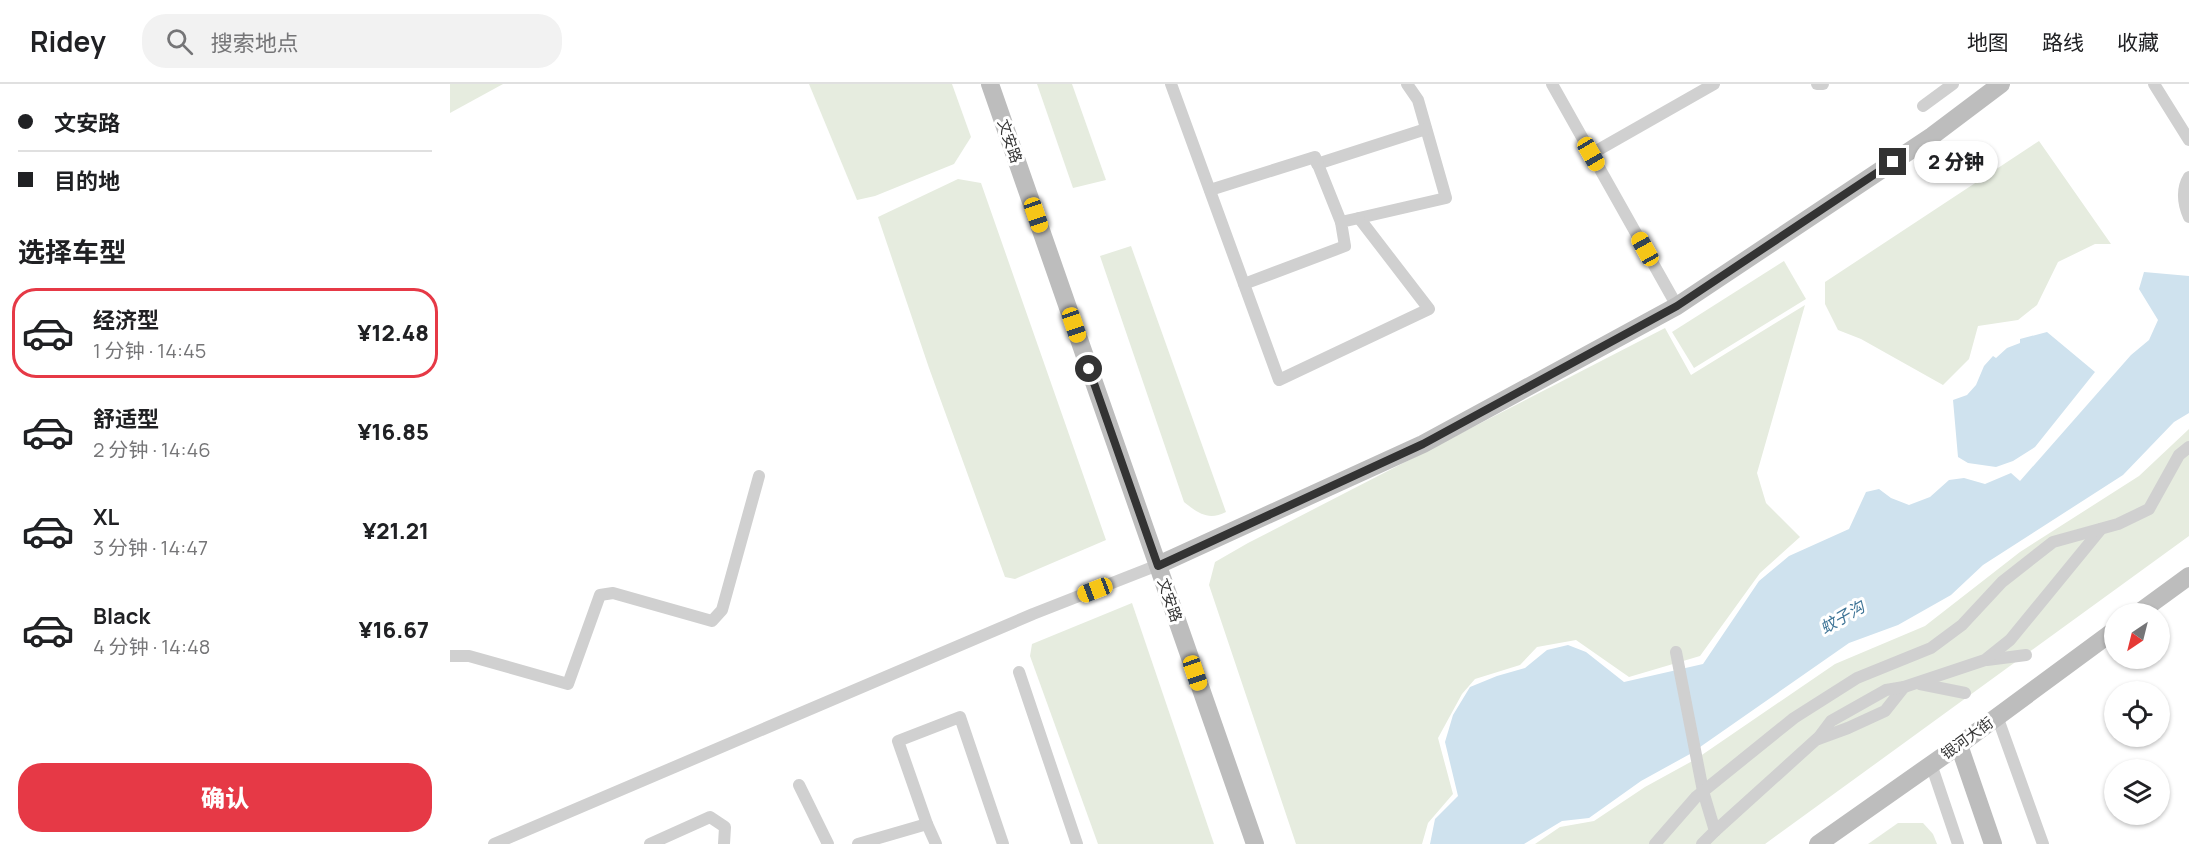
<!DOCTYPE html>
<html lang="zh">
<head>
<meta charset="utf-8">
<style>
  body { margin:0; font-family:Manrope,"Noto Sans SC",sans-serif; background:#f2f2f2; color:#202124; height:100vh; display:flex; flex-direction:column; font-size:22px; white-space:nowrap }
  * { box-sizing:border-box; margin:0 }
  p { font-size:20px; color:#757577 }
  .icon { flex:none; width:33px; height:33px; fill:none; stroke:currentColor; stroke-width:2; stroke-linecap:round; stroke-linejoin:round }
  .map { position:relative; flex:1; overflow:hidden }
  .drawer { display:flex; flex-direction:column; background:#fff; width:450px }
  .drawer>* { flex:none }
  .hud { display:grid; align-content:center; height:132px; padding:0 18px; background:#fff }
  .needle { width:39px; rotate:215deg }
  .tools { position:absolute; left:1654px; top:519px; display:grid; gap:12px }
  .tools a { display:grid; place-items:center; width:66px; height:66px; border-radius:50%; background:#fff; box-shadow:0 2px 4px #0004; font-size:30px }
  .end { position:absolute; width:27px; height:27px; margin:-14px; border:8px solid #333; background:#fff; box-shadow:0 0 0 3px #fff }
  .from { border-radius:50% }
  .bubble { position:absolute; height:42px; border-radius:21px; background:#fff; box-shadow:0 2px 4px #0004; font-size:20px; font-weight:800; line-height:42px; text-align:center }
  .car { position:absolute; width:18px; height:36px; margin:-18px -9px; border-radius:8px; box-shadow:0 0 4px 2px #0007; background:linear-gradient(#f5c518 24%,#345 0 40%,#f5c518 0 76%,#345 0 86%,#f5c518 0) }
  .hud b { display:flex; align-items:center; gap:21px; height:57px; font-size:22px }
  .hud b+b { border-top:2px solid #e0e0e0 }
  .hud i { width:15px; height:15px; background:#202124 }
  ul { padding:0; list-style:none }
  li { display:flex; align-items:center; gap:18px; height:90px; margin:0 12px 9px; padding:0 6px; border:3px solid transparent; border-radius:24px }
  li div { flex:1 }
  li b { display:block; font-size:22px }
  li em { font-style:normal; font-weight:800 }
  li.current { border-color:#e63946 }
  li>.icon { width:54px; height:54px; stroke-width:1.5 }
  h2 { padding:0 18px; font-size:27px; line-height:72px }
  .button { display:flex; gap:12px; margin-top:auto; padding:12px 18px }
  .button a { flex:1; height:69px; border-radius:24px; background:#e63946; color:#fff; font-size:24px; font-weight:800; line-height:69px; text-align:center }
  header { display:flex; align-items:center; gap:36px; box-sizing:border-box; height:84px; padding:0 30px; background:#fff; border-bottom:2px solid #e0e0e0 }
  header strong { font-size:28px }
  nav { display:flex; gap:33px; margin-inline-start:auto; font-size:21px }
  .search { width:420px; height:54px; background:#f2f2f2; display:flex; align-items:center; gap:15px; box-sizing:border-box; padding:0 21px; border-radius:24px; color:#757577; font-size:22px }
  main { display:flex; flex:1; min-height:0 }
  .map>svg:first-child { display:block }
</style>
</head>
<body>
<header>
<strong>Ridey</strong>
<div class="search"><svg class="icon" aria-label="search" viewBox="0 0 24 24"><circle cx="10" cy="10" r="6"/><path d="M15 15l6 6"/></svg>搜索地点</div>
<nav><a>地图</a><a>路线</a><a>收藏</a></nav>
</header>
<main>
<section class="drawer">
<div class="hud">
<b><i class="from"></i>文安路</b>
<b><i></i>目的地</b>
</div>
<h2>选择车型</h2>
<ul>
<li class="current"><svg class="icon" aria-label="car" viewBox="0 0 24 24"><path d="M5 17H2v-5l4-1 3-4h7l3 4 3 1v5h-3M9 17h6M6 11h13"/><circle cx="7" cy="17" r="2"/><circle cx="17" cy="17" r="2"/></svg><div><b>经济型</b><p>1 分钟 · 14:45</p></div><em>¥12.48</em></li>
<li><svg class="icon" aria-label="car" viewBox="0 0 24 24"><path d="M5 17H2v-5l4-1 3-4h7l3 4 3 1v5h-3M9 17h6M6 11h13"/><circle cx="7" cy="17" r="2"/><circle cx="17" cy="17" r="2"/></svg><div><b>舒适型</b><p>2 分钟 · 14:46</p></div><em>¥16.85</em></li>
<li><svg class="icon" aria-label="car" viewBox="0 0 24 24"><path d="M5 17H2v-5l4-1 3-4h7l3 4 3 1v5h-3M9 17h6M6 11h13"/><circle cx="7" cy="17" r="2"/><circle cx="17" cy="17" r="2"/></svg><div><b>XL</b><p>3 分钟 · 14:47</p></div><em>¥21.21</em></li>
<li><svg class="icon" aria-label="car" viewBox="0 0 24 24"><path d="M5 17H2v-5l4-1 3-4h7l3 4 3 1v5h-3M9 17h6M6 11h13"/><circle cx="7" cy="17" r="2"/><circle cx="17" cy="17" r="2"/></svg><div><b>Black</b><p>4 分钟 · 14:48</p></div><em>¥16.67</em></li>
</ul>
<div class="button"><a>确认</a></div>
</section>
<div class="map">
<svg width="1739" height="760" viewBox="0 0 1739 760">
  <rect width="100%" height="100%" fill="#fff"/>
  <!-- green -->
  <g fill="#e6ecdf">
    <polygon points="0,0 53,0 0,29"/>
    <polygon points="359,0 502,0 521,53 504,80 425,112 407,116"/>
    <polygon points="587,0 622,0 656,96 623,104"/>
    <polygon points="1589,57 1661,160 1645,160 1608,178 1587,221 1568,236 1528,242 1519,275 1493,301 1411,255 1388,246 1375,220 1375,198"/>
    <polygon points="508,95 531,99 656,456 565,495 555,493 479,284 428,133"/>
    <path d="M 681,162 L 776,428 C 758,437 748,429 734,418 L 650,172 Z"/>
    <polygon points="1334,177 1356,215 1244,284 1222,248"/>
    <polygon points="1355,221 1307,389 1316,419 1350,453 1310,489 1250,572 1179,593 1126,556 1087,563 1070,581 1025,595 1012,610 988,654 1003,710 978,739 972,760 846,760 759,501 765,478 798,459 1215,244 1241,291"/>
    <polygon points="1739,345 1739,452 1315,760 1085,760 1110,743 1144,737 1195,703 1246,675 1385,580 1475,542 1570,468 1689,392"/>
    <polygon points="682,519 764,760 648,760 580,572 582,560"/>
    <polygon points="1448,739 1473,739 1483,750 1487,760 1418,760"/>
  </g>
  <!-- water -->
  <g fill="#cfe2ee">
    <polygon points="1694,188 1739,192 1739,329 1724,338 1673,391 1533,481 1501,511 1448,541 1399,559 1240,670 1191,697 1139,734 1112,737 1074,760 980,760 985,735 1008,712 995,658 1003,631 1020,603 1047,592 1075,584 1097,566 1118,561 1136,568 1174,598 1253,580 1309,497 1339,472 1399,445 1416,408 1429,405 1441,414 1459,421 1480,413 1499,396 1514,394 1535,400 1561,389 1570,397 1681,271 1699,256 1708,236 1689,205"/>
    <polygon points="1597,248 1645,288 1585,363 1563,377 1546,383 1518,379 1508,373 1503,316 1517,311 1526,301 1534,282 1543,272 1546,274 1557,264 1570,259 1570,255"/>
  </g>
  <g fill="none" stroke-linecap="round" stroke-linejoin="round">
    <!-- street -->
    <g stroke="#d0d0d0" stroke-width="12">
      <polyline points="721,0 829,296 979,225 909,134 996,114 968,16 957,0"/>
      <polyline points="1102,0 1227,222"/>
      <polyline points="1367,0 1373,0"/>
      <polyline points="1704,0 1739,56"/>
      <polyline points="1473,22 1503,0"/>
      <polyline points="1141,70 1264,0"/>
      <polyline points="867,80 976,45"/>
      <path d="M 1739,93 C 1731,106 1733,119 1739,133"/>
      <polyline points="760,106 865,73 891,138"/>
      <polyline points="794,200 895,162 891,138 909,134"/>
      <polyline points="1226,568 1253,707 1265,747 1252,760"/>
      <polyline points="0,572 19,572 118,600 150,511 163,509 262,537 272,526 309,392"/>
      <polyline points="1537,576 1576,571"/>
      <polyline points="569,588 627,760"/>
      <polyline points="1470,600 1515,609"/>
      <polyline points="1547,632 1593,760"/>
      <polyline points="1368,655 1398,644 1435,627 1454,603"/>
      <polyline points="1481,680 1508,760"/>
      <polyline points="349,701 378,760"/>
      <polyline points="1265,747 1369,653 1381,637 1436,606 1454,603 1535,576 1560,556 1651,445"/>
      <polyline points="44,760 583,530 708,481"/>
      <polyline points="200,760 260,733 275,743 274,760"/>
      <polyline points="408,760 477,740"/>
      <polyline points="486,760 477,740 448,657 510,633 553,760"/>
      <polyline points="1205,760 1246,713 1344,634 1407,594 1481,564 1512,541 1552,498 1603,458 1668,440 1699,425 1729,371 1739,363"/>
    </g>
    <!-- secondary -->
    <g stroke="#bdbdbd" stroke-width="18">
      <polyline points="540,0 805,760"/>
      <polyline points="708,481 973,360 1227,222 1482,52 1551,0"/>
      <polyline points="1687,530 1739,492"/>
      <polyline points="1509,661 1543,760"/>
      <polyline points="1368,760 1509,661 1665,546"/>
    </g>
  </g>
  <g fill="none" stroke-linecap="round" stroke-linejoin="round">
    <!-- route -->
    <polyline stroke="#333" stroke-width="8" points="639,285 708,482 973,360 1227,222 1443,78"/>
  </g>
  <g text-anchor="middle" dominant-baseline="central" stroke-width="6" stroke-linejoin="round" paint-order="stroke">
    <!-- street labels -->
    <g font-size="15" fill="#333" stroke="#fff">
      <text transform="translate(560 57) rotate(71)">文安路</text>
      <text transform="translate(720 516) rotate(71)">文安路</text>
      <text transform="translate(1517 654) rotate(-36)">银河大街</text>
    </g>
    <!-- water labels -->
    <g font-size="16" font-style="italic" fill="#3f7597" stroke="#fff">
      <text transform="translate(1392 533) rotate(-30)">蚊子沟</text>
    </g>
  </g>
</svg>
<div class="tools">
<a><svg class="needle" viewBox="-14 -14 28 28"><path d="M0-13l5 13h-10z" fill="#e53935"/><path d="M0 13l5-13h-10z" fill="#757577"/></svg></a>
<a><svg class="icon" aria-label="locate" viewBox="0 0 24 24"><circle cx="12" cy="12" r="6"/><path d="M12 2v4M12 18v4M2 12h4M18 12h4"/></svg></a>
<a><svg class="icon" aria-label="layers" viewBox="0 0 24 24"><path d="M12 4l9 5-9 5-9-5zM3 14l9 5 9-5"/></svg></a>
</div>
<i class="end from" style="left:639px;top:285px"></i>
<i class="end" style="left:1443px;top:78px"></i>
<div class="bubble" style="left:1464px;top:57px;width:84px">2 分钟</div>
<i class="car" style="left:1141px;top:70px;rotate:150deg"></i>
<i class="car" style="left:586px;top:131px;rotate:161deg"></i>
<i class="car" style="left:1195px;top:165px;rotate:331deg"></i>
<i class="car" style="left:624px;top:241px;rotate:161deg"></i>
<i class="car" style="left:645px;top:506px;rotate:249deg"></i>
<i class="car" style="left:745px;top:589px;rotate:161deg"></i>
</div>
</main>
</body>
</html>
